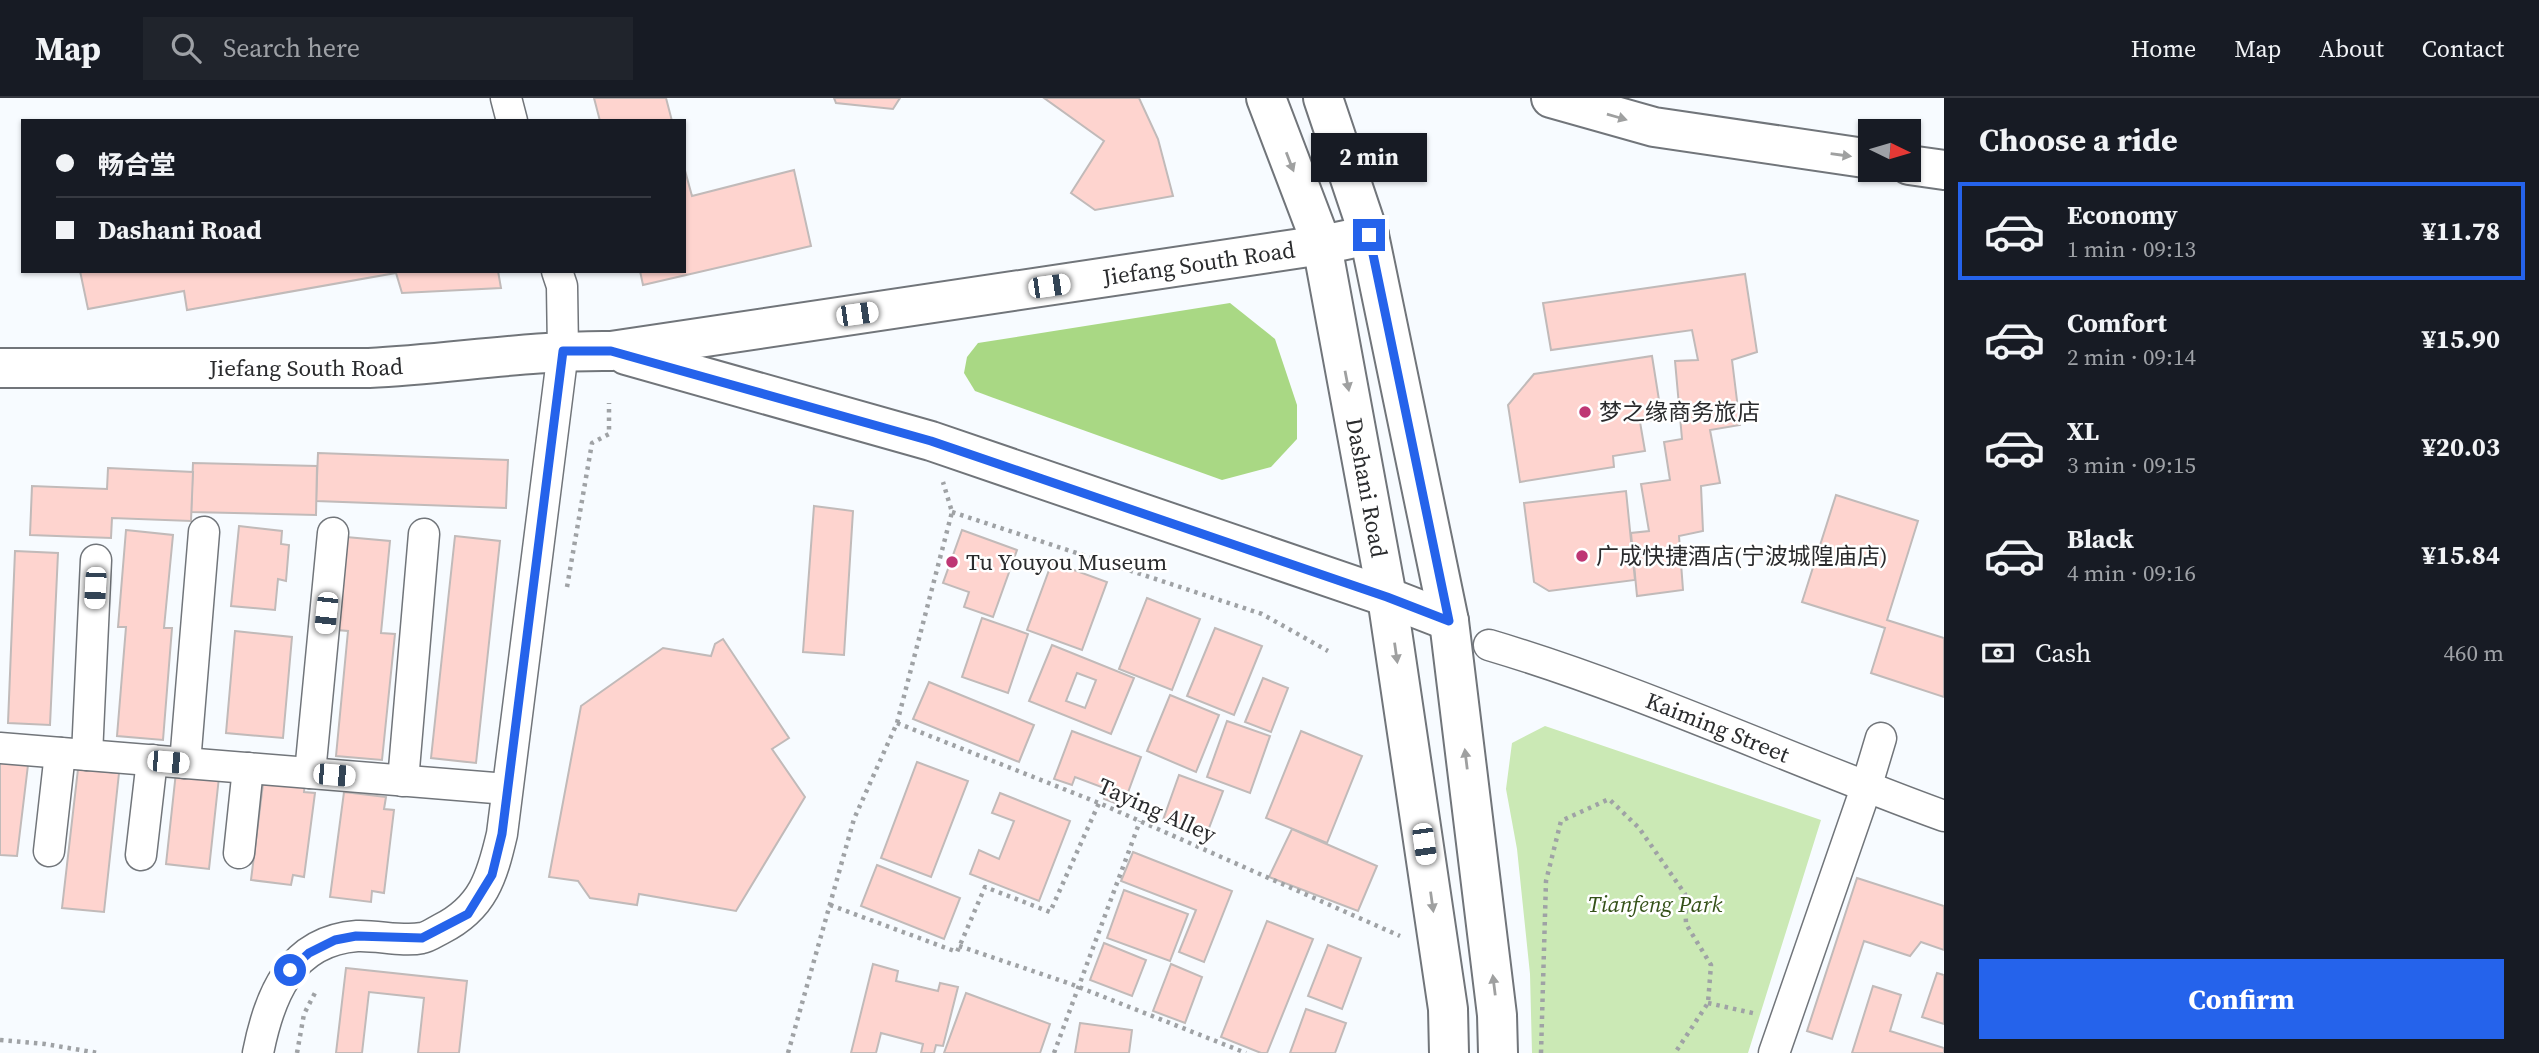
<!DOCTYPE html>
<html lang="en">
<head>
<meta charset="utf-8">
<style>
  body { margin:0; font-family:"Source Serif 4","Noto Sans SC",serif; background:#20242c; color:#f1f3f6; height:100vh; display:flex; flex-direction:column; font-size:26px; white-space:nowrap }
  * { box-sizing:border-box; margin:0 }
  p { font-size:23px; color:#9ea1a6 }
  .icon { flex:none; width:38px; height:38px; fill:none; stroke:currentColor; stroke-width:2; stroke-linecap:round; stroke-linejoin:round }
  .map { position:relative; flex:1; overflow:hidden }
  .sheet { display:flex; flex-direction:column; background:#171b24; width:595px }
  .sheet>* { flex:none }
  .banner { position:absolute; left:21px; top:21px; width:665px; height:154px; border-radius:0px; box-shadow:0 2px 5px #0004; display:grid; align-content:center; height:154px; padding:0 35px; background:#171b24 }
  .needle { width:46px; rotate:95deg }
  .fabs { position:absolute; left:1858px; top:21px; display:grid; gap:14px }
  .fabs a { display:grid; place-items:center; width:63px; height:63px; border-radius:0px; background:#171b24; box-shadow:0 2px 5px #0004; font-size:35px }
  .end { position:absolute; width:32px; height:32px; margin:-16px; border:9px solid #2563eb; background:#fff; box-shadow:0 0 0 4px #fff }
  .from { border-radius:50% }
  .bubble { position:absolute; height:49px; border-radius:0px; background:#171b24; box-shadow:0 2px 5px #0004; font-size:23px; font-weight:700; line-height:49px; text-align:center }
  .car { position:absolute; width:21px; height:42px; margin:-21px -10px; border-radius:9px; box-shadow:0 0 5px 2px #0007; background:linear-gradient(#fff 24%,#345 0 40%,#fff 0 76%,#345 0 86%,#fff 0) }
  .banner b { display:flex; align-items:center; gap:24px; height:66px; font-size:26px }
  .banner b+b { border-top:2px solid #363941 }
  .banner i { width:18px; height:18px; background:#f1f3f6 }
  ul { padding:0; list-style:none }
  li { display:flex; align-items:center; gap:21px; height:98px; margin:0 14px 10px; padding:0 21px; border:4px solid transparent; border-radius:0px }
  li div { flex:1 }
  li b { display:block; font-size:26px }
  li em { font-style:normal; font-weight:700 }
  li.active { border-color:#2563eb }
  li>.icon { width:63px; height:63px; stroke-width:1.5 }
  h2 { padding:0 35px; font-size:32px; line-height:84px }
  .pay { display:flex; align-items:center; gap:18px; height:77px; padding:0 35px; font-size:26px }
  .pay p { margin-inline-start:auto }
  .primary-button { display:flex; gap:14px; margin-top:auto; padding:14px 35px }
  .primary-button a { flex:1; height:80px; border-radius:0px; background:#2563eb; color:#fff; font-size:28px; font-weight:700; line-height:80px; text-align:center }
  header { display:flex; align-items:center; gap:42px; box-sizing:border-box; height:98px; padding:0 35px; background:#171b24; border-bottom:2px solid #363941 }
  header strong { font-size:33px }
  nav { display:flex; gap:38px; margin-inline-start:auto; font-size:24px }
  .search { width:490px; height:63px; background:#20242c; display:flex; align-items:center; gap:18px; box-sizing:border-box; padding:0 24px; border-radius:0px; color:#9ea1a6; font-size:26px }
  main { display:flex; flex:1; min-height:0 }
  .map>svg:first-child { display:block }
</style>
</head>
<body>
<header>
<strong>Map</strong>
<div class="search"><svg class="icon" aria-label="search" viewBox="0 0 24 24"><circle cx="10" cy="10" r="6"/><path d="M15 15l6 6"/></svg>Search here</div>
<nav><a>Home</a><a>Map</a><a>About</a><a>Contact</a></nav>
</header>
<main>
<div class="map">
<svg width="1944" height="955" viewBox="0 0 1944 955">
  <rect width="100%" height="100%" fill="#f7fbff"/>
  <!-- green -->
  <polygon fill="#cbe9b5" points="1545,628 1821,722 1748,955 1532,955 1530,876 1517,751 1506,691 1512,645"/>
  <!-- forest -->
  <polygon fill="#a9d884" points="1230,205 1275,241 1297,307 1297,341 1271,369 1222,382 991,299 975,293 964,275 967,259 978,245"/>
  <!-- building -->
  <g fill="#fed4cf" stroke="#c1bab9" stroke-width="2" fill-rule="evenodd">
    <polygon points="594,0 666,0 672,23 600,23"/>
    <polygon points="834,0 900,0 893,11 836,5"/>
    <polygon points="1044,0 1139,0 1158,41 1173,98 1095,112 1071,95 1104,43"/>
    <polygon points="684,69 692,98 794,72 811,148 643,187 640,173 684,173"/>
    <polygon points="80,173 498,173 501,190 402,195 396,175 187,212 184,193 88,211"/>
    <polygon points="1745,176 1757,254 1732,262 1740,327 1710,332 1720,385 1701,388 1703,433 1679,438 1683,492 1637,498 1631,435 1649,433 1641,386 1670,382 1664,344 1682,341 1675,263 1698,262 1692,232 1551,252 1543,205"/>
    <polygon points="1652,258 1662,321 1640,324 1645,353 1613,358 1614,369 1520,384 1508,307 1534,276"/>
    <polygon points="318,355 508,362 506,410 316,403"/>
    <polygon points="193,365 317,368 316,417 191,414"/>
    <polygon points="108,370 193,374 191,423 112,420 111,440 30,437 32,388 107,391"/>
    <polygon points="1626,393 1635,482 1549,493 1534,484 1524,405"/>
    <polygon points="1836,397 1918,423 1887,522 1944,540 1944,599 1871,575 1885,530 1802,504"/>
    <polygon points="814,408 853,413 844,557 803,554"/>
    <polygon points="239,428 282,433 281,446 289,447 286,483 278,481 275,512 231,508"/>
    <polygon points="126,432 173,437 164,530 172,530 163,642 117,638 126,529 118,529"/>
    <polygon points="962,432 1017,452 993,519 964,509 969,494 943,485"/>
    <polygon points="455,438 500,443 476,665 431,660"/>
    <polygon points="346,439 390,443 381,535 395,536 382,662 336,658 348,533 337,532"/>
    <polygon points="15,453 58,455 50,627 8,625"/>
    <polygon points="1052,464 1107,484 1082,552 1027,532"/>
    <polygon points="1147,500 1200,521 1172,592 1119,571"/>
    <polygon points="982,520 1028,536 1008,595 962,579"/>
    <polygon points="1215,530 1262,548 1234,617 1187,598"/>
    <polygon points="235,533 292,539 283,640 226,635"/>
    <polygon points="723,541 789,640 772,651 805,699 736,813 639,796 637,807 590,800 578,783 549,779 581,608 663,550 711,558 715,546"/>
    <path d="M 1052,547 L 1134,580 L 1111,636 L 1029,603 ZM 1077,575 L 1096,582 L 1085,610 L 1066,603 Z"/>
    <polygon points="1263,580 1288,590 1271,634 1245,624"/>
    <polygon points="929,584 1034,627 1019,664 913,621"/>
    <polygon points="1170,597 1219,617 1196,674 1147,653"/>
    <polygon points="1227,623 1270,638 1250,695 1207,679"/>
    <polygon points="1072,633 1141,659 1123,708 1104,701 1107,691 1075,679 1072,687 1054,681"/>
    <polygon points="1301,633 1362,658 1327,745 1266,720"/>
    <polygon points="0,664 28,667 17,758 0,757"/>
    <polygon points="917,664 968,683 931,779 881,760"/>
    <polygon points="78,671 119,675 104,814 62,810"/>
    <polygon points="176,674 219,679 209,771 166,766"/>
    <polygon points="1179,677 1223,693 1206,738 1163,722"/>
    <polygon points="264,678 305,683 304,694 315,695 304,779 293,777 291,787 251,782"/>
    <polygon points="344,694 386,699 384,711 394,712 384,795 372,793 371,804 330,799"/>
    <polygon points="1000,695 1070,723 1039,803 970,776 979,752 999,761 1014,723 992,715"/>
    <polygon points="1292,731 1377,768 1358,813 1269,779"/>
    <polygon points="1133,754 1232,793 1204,864 1179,854 1196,812 1121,783"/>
    <polygon points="877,767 960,800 944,841 861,808"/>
    <polygon points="1857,780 1944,808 1944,852 1921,844 1910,858 1864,843 1832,941 1807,933"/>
    <polygon points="1124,792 1188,816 1170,863 1107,840"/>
    <polygon points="1267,823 1313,841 1267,955 1261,955 1221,939"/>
    <polygon points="1104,845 1146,862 1132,898 1090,882"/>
    <polygon points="1328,847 1361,860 1342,911 1308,898"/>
    <polygon points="873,866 898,873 896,883 938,893 940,885 958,889 943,948 936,947 934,955 921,955 923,946 881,935 876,955 851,955"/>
    <polygon points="1171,866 1202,879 1185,925 1153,913"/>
    <polygon points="346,870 467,883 459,955 418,955 424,900 369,894 362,955 336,955"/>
    <polygon points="1937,875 1944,877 1944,926 1922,919"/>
    <polygon points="1873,888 1901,897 1890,933 1944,950 1944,955 1852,955"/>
    <polygon points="966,895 1050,926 1040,955 944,955"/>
    <polygon points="1306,911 1346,925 1335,955 1290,955"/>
    <polygon points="1080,925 1132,932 1129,955 1075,955"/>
  </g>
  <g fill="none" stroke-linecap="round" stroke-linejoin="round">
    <!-- minor casing -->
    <g stroke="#71757a" stroke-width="33">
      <g id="minor">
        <polyline points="506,0 512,23"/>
        <path id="s1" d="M 1489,547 C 1644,593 1792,663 1944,718"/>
        <polyline points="0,650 507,691"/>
        <polyline points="87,657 96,462"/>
        <polyline points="185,665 204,434"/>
        <polyline points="310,675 333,435"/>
        <polyline points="403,683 424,436"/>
        <polyline points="49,753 60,655"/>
        <polyline points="239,755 248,670"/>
        <polyline points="141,757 152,662"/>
        <path d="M 258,955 C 269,899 290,843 357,838 C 377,837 403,844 422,840 C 428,839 435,834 441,831 C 483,810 492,779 502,736 L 563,253 L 562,188 L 557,173"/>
        <polyline points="1774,955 1866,690 1881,640"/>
      </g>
    </g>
    <!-- major casing -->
    <g stroke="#71757a" stroke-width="42">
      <g id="major">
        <path id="s2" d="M 1266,0 L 1322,147 L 1387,499 L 1448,911 L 1449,955"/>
        <polyline points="1323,0 1369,137 1449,523 1497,917 1498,955"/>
        <polyline points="1551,0 1654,29 1871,61"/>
        <polyline points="1909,67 1944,72"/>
        <polyline points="626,257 931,343 1387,499 1449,523"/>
        <path id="s3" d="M 0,270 L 369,270 C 450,266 530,252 611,253 L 1322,147 L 1369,137"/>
      </g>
    </g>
    <!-- path -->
    <g stroke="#9fa2a5" stroke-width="4.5" stroke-dasharray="3.5 5" stroke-linecap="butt">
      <polyline points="952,414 1262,516 1328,553"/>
      <polyline points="567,489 592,345 609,336 609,305"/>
      <polyline points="897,625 1099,705 1400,838"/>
      <polyline points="830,807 957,854 985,789 1050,814 1099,705"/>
      <polyline points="959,848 1071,886 1246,955"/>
      <polyline points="1708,905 1757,916"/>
      <polyline points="0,942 45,946 98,955"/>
      <polyline points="297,955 304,916 316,893"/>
      <polyline points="788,955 854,721 897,625 952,414 943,384"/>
      <polyline points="1054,955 1140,723"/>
      <polyline points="1541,955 1546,783 1561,723 1609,701 1639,730 1685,796 1686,826 1711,867 1708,905 1675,955"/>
    </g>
    <!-- minor -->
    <use href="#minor" stroke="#fff" stroke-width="30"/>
    <!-- major -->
    <use href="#major" stroke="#fff" stroke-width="38"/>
  </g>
  <!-- one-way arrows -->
  <defs><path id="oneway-solid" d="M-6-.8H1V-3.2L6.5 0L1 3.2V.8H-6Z" transform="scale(1.75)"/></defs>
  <g fill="#9fa0a0">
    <use href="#oneway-solid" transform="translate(1617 19) rotate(16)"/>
    <use href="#oneway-solid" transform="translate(1841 57) rotate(8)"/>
    <use href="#oneway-solid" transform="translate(1290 64) rotate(69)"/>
    <use href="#oneway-solid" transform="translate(1347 283) rotate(79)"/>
    <use href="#oneway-solid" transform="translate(1396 555) rotate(82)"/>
    <use href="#oneway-solid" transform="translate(1466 661) rotate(-97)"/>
    <use href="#oneway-solid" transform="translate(1432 804) rotate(82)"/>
    <use href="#oneway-solid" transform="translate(1494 887) rotate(-97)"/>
  </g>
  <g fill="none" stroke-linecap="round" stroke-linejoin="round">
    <!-- route -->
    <polyline stroke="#2563eb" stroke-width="9" points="290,872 309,855 335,842 356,838 422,840 468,816 492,777 502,736 563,253 611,253 931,343 1387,499 1449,523 1369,137"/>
  </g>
  <!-- markers -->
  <g fill="#be3674" stroke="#fff" stroke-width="2.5">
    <circle cx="1585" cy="314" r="7"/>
    <circle cx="1582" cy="458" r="7"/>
    <circle cx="952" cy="464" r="7"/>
  </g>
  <g text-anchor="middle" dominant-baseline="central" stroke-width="5" stroke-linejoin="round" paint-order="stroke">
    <!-- street labels -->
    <g font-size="23" fill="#2a2b2d" stroke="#fff">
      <text stroke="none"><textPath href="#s3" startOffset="1206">Jiefang South Road</textPath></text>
      <text stroke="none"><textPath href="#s3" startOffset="306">Jiefang South Road</textPath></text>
      <text stroke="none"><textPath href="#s2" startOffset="404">Dashani Road</textPath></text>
      <text stroke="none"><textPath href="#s1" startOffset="243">Kaiming Street</textPath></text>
      <text transform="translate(1157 712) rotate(24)">Taying Alley</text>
    </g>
    <!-- poi labels -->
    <g font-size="23" fill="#2a2b2d" stroke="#fff" text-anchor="start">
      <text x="1599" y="314">梦之缘商务旅店</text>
      <text x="1596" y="458">广成快捷酒店(宁波城隍庙店)</text>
      <text x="966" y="464">Tu Youyou Museum</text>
    </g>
    <!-- park labels -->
    <g font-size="23" font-style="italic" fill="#355219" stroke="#fff">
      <text x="1655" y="806">Tianfeng Park</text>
    </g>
  </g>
</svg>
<div class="fabs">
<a><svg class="needle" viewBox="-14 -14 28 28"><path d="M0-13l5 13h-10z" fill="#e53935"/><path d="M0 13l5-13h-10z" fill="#9ea1a6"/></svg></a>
</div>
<i class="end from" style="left:290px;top:872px"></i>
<i class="end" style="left:1369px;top:137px"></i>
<div class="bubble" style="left:1311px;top:35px;width:116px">2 min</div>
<i class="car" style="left:1049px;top:188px;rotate:82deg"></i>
<i class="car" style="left:857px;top:216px;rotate:82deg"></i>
<i class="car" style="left:95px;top:490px;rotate:183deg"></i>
<i class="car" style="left:326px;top:515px;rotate:186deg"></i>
<i class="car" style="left:168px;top:664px;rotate:95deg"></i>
<i class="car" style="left:334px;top:677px;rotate:95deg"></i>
<i class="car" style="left:1424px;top:746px;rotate:172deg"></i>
<div class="banner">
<b><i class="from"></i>畅合堂</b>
<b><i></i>Dashani Road</b>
</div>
</div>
<section class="sheet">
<h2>Choose a ride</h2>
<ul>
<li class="active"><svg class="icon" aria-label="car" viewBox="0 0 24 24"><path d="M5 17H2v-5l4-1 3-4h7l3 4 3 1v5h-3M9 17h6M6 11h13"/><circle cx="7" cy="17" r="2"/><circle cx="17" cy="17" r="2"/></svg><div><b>Economy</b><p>1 min · 09:13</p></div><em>¥11.78</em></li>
<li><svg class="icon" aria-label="car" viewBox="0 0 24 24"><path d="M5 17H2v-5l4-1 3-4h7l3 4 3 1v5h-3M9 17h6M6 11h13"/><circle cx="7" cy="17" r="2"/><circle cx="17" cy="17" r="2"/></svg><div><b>Comfort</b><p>2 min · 09:14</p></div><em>¥15.90</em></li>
<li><svg class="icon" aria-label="car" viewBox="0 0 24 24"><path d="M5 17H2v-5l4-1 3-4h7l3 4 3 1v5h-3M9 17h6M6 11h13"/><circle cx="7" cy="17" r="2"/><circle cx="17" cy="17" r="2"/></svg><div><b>XL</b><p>3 min · 09:15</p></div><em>¥20.03</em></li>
<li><svg class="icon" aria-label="car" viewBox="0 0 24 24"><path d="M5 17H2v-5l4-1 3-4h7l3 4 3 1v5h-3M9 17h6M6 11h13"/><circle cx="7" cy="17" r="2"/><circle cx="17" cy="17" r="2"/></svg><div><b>Black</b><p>4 min · 09:16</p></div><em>¥15.84</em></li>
</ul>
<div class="pay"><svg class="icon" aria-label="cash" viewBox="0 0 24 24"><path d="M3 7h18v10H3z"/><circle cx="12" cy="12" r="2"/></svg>Cash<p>460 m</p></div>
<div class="primary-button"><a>Confirm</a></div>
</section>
</main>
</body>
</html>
